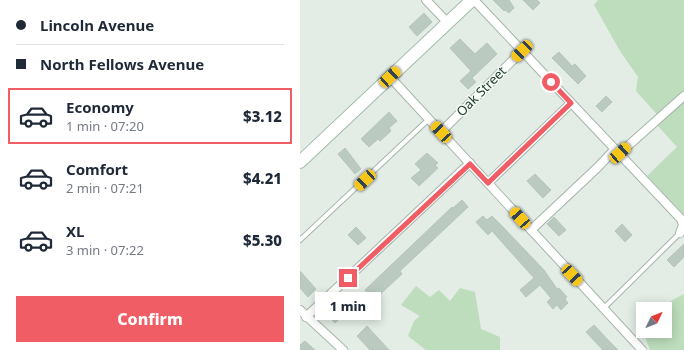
<!DOCTYPE html>
<html lang="en">
<head>
<meta charset="utf-8">
<style>
  body { margin:0; font-family:"Noto Sans",sans-serif; background:#f2f2f3; color:#1f2937; height:100vh; display:flex; flex-direction:column; font-size:15px; white-space:nowrap }
  * { box-sizing:border-box; margin:0 }
  p { font-size:13px; color:#747a83 }
  .icon { flex:none; width:22px; height:22px; fill:none; stroke:currentColor; stroke-width:2; stroke-linecap:round; stroke-linejoin:round }
  .map { position:relative; flex:1; overflow:hidden }
  .side { display:flex; flex-direction:column; background:#fff; width:300px }
  .side>* { flex:none }
  .top-card { display:grid; align-content:center; height:88px; padding:0 16px; background:#fff }
  .needle { width:26px; rotate:47deg }
  .fabs { position:absolute; left:336px; top:302px; display:grid; gap:8px }
  .fabs a { display:grid; place-items:center; width:36px; height:36px; border-radius:0px; background:#fff; box-shadow:0 2px 10px #0003; font-size:20px }
  .end { position:absolute; width:18px; height:18px; margin:-9px; border:5px solid #f05d64; background:#fff; box-shadow:0 0 0 2px #fff }
  .from { border-radius:50% }
  .bubble { position:absolute; height:28px; border-radius:0px; background:#fff; box-shadow:0 2px 10px #0003; font-size:13px; font-weight:800; line-height:28px; text-align:center }
  .car { position:absolute; width:12px; height:24px; margin:-12px -6px; border-radius:5px; box-shadow:0 0 3px 1px #0007; background:linear-gradient(#f5c518 24%,#345 0 40%,#f5c518 0 76%,#345 0 86%,#f5c518 0) }
  .top-card b { display:flex; align-items:center; gap:14px; height:38px; font-size:15px }
  .top-card b+b { border-top:1px solid #e0e1e3 }
  .top-card i { width:10px; height:10px; background:#1f2937 }
  ul { padding:0; list-style:none }
  li { display:flex; align-items:center; gap:12px; height:56px; margin:0 8px 6px; padding:0 8px; border:2px solid transparent; border-radius:0px }
  li div { flex:1 }
  li b { display:block; font-size:15px }
  li em { font-style:normal; font-weight:800 }
  li.current { border-color:#f05d64 }
  li>.icon { width:36px; height:36px; stroke-width:1.5 }
  .primary-button { display:flex; gap:8px; margin-top:auto; padding:8px 16px }
  .primary-button a { flex:1; height:46px; border-radius:0px; background:#f05d64; color:#fff; font-size:16px; font-weight:800; line-height:46px; text-align:center }
  main { display:flex; flex:1; min-height:0 }
  .map>svg:first-child { display:block }
</style>
</head>
<body>
<main>
<section class="side">
<div class="top-card">
<b><i class="from"></i>Lincoln Avenue</b>
<b><i></i>North Fellows Avenue</b>
</div>
<ul>
<li class="current"><svg class="icon" aria-label="car" viewBox="0 0 24 24"><path d="M5 17H2v-5l4-1 3-4h7l3 4 3 1v5h-3M9 17h6M6 11h13"/><circle cx="7" cy="17" r="2"/><circle cx="17" cy="17" r="2"/></svg><div><b>Economy</b><p>1 min · 07:20</p></div><em>$3.12</em></li>
<li><svg class="icon" aria-label="car" viewBox="0 0 24 24"><path d="M5 17H2v-5l4-1 3-4h7l3 4 3 1v5h-3M9 17h6M6 11h13"/><circle cx="7" cy="17" r="2"/><circle cx="17" cy="17" r="2"/></svg><div><b>Comfort</b><p>2 min · 07:21</p></div><em>$4.21</em></li>
<li><svg class="icon" aria-label="car" viewBox="0 0 24 24"><path d="M5 17H2v-5l4-1 3-4h7l3 4 3 1v5h-3M9 17h6M6 11h13"/><circle cx="7" cy="17" r="2"/><circle cx="17" cy="17" r="2"/></svg><div><b>XL</b><p>3 min · 07:22</p></div><em>$5.30</em></li>
</ul>
<div class="primary-button"><a>Confirm</a></div>
</section>
<div class="map">
<svg width="384" height="350" viewBox="0 0 384 350">
  <rect width="100%" height="100%" fill="#e3ece5"/>
  <!-- green -->
  <g fill="#bdddbc">
    <polygon points="298,0 384,0 384,215 347,176 377,147 358,126 362,120 336,91 338,77 320,51 294,5"/>
    <polygon points="116,286 130,297 139,290 150,301 160,288 175,292 181,329 200,337 200,350 126,350 108,336 114,321 120,316 101,305"/>
    <polygon points="384,294 384,350 350,350 345,337 356,333 358,331 365,331 365,317 369,302"/>
  </g>
  <!-- building -->
  <g fill="#bbcac0" stroke="#b5c6ba">
    <polygon points="193,0 209,0 214,8 209,13 205,10 204,11"/>
    <polygon points="223,0 237,0 240,3 233,10"/>
    <polygon points="124,13 132,22 117,36 109,27"/>
    <polygon points="160,39 175,54 187,43 197,54 172,78 176,82 168,89 160,81 171,71 150,48"/>
    <polygon points="259,52 272,66 275,64 286,76 278,84 252,58"/>
    <polygon points="306,96 312,102 302,112 296,106"/>
    <polygon points="89,112 97,121 89,128 91,131 80,141 78,139 69,147 61,139"/>
    <polygon points="45,148 61,169 55,174 38,154"/>
    <polygon points="127,153 138,163 135,165 138,168 119,186 111,178 121,170 115,164"/>
    <polygon points="235,174 251,190 243,198 227,181"/>
    <polygon points="162,200 168,207 100,271 102,274 74,300 65,290 152,207 153,208"/>
    <polygon points="183,216 187,220 192,216 202,226 244,270 257,289 259,288 267,297 265,299 268,303 261,310 257,305 253,309 247,302 251,298 240,285 226,297 220,290 234,278 192,231 188,235 176,222"/>
    <polygon points="254,217 266,230 259,236 247,224"/>
    <polygon points="322,224 332,235 325,242 315,231"/>
    <polygon points="56,227 66,238 58,245 48,235"/>
    <polygon points="384,244 384,257 374,267 367,260"/>
    <polygon points="0,271 16,289 8,297 0,288"/>
    <polygon points="40,303 48,311 35,323 27,315"/>
    <polygon points="294,325 310,342 318,350 303,350 286,332"/>
    <polygon points="67,326 89,350 70,350 57,336"/>
    <polygon points="5,341 15,350 0,350 0,345"/>
  </g>
  <g fill="none" stroke-linecap="round" stroke-linejoin="round">
    <!-- service casing -->
    <g stroke="#a6b4aa" stroke-width="6">
      <g id="service">
        <polyline points="0,240 129,119"/>
        <polyline points="304,308 380,233"/>
      </g>
    </g>
    <!-- minor casing -->
    <g stroke="#a6b4aa" stroke-width="10">
      <g id="minor">
        <polyline points="126,0 148,23"/>
        <polyline points="174,0 381,219 383,225 380,233"/>
        <polyline points="90,77 342,350"/>
        <polyline points="141,132 222,51"/>
        <polyline points="320,153 384,96"/>
        <polyline points="188,183 271,103"/>
        <polyline points="231,230 297,168 315,149"/>
        <polyline points="0,310 43,350"/>
        <polyline points="6,317 170,163"/>
      </g>
    </g>
    <!-- secondary casing -->
    <g stroke="#a4bbac" stroke-width="14">
      <polyline id="secondary" points="0,162 172,0"/>
    </g>
    <!-- service -->
    <use href="#service" stroke="#fff" stroke-width="4"/>
    <!-- minor -->
    <use href="#minor" stroke="#fff" stroke-width="8"/>
    <!-- secondary -->
    <use href="#secondary" stroke="#fff" stroke-width="12"/>
  </g>
  <g fill="none" stroke-linecap="round" stroke-linejoin="round">
    <!-- route -->
    <polyline stroke="#f05d64" stroke-width="5" points="48,278 170,164 188,183 271,103 251,82"/>
  </g>
  <g text-anchor="middle" dominant-baseline="central" stroke-width="3" stroke-linejoin="round" paint-order="stroke">
    <!-- street labels -->
    <g font-size="13" fill="#233d2e" stroke="#f3f9f4">
      <text transform="translate(181 91) rotate(-45)">Oak Street</text>
    </g>
  </g>
</svg>
<div class="fabs">
<a><svg class="needle" viewBox="-14 -14 28 28"><path d="M0-13l5 13h-10z" fill="#e53935"/><path d="M0 13l5-13h-10z" fill="#747a83"/></svg></a>
</div>
<i class="end from" style="left:251px;top:82px"></i>
<i class="end" style="left:48px;top:278px"></i>
<div class="bubble" style="left:15px;top:292px;width:66px">1 min</div>
<i class="car" style="left:222px;top:51px;rotate:225deg"></i>
<i class="car" style="left:90px;top:77px;rotate:47deg"></i>
<i class="car" style="left:141px;top:132px;rotate:317deg"></i>
<i class="car" style="left:320px;top:153px;rotate:48deg"></i>
<i class="car" style="left:65px;top:180px;rotate:227deg"></i>
<i class="car" style="left:220px;top:218px;rotate:318deg"></i>
<i class="car" style="left:272px;top:275px;rotate:137deg"></i>
</div>
</main>
</body>
</html>
